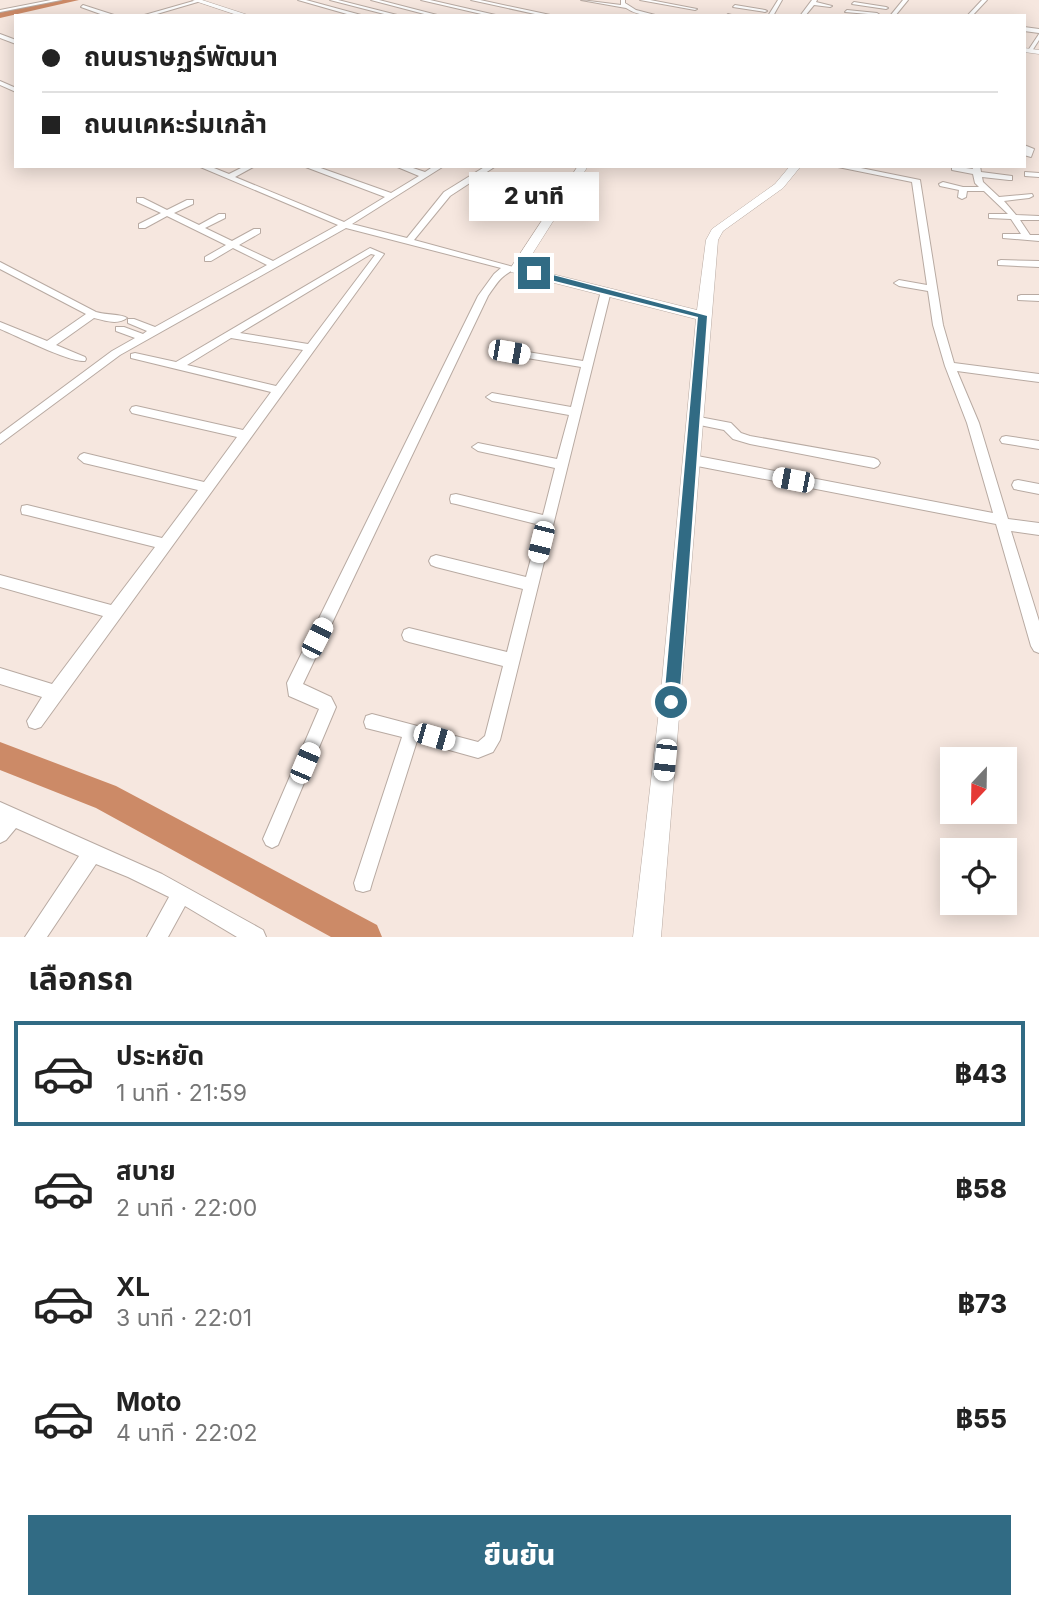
<!DOCTYPE html>
<html lang="th">
<head>
<meta charset="utf-8">
<style>
  body { margin:0; font-family:Inter,"Noto Sans Thai",sans-serif; background:#f6f6f6; color:#222; height:100vh; display:flex; flex-direction:column; font-size:26px; white-space:nowrap }
  * { box-sizing:border-box; margin:0 }
  p { font-size:23px; color:#767676 }
  .icon { flex:none; width:38px; height:38px; fill:none; stroke:currentColor; stroke-width:2; stroke-linecap:round; stroke-linejoin:round }
  .map { position:relative; height:937px; overflow:hidden }
  .drawer { display:flex; flex-direction:column; background:#fff; flex:1 }
  .drawer>* { flex:none }
  .top-card { position:absolute; left:14px; top:14px; width:1012px; height:154px; border-radius:0px; box-shadow:0 4px 18px #0003; display:grid; align-content:center; height:154px; padding:0 28px; background:#fff }
  .needle { width:46px; rotate:202deg }
  .buttons { position:absolute; left:940px; top:747px; display:grid; gap:14px }
  .buttons a { display:grid; place-items:center; width:77px; height:77px; border-radius:0px; background:#fff; box-shadow:0 4px 18px #0003; font-size:35px }
  .end { position:absolute; width:32px; height:32px; margin:-16px; border:9px solid #316b84; background:#fff; box-shadow:0 0 0 4px #fff }
  .from { border-radius:50% }
  .bubble { position:absolute; height:49px; border-radius:0px; background:#fff; box-shadow:0 4px 18px #0003; font-size:23px; font-weight:800; line-height:49px; text-align:center }
  .car { position:absolute; width:21px; height:42px; margin:-21px -10px; border-radius:9px; box-shadow:0 0 5px 2px #0007; background:linear-gradient(#fff 24%,#345 0 40%,#fff 0 76%,#345 0 86%,#fff 0) }
  .top-card b { display:flex; align-items:center; gap:24px; height:66px; font-size:26px }
  .top-card b+b { border-top:2px solid #e0e0e0 }
  .top-card i { width:18px; height:18px; background:#222 }
  ul { padding:0; list-style:none }
  li { display:flex; align-items:center; gap:21px; height:105px; margin:0 14px 10px; padding:0 14px; border:4px solid transparent; border-radius:0px }
  li div { flex:1 }
  li b { display:block; font-size:26px }
  li em { font-style:normal; font-weight:800 }
  li.current { border-color:#316b84 }
  li>.icon { width:63px; height:63px; stroke-width:1.5 }
  h2 { padding:0 28px; font-size:32px; line-height:84px }
  .button { display:flex; gap:14px; margin-top:auto; padding:14px 28px }
  .button a { flex:1; height:80px; border-radius:0px; background:#316b84; color:#fff; font-size:28px; font-weight:800; line-height:80px; text-align:center }
  .map>svg:first-child { display:block }
</style>
</head>
<body>
<div class="map">
<svg width="1039" height="937" viewBox="0 0 1039 937">
  <rect width="100%" height="100%" fill="#f6e7df"/>
  <g fill="none" stroke-linecap="round" stroke-linejoin="round">
    <!-- river -->
    <g fill="#cc8a67" fill-rule="evenodd">
      <polygon points="63,0 79,0 0,18 0,12"/>
      <polygon points="0,742 116,786 377,925 382,937 331,937 96,808 0,770"/>
    </g>
    <!-- street casing -->
    <g stroke="#b8aaa2" stroke-width="2">
      <g id="street">
        <polygon points="51,0 61,0 0,12 0,10"/>
        <polygon points="197,0 201,1 150,16 141,16"/>
        <polygon points="298,0 306,0 361,15 354,16"/>
        <polygon points="330,0 338,0 401,16 392,16"/>
        <polygon points="371,0 379,0 441,16 432,16"/>
        <polygon points="421,0 430,0 500,16 490,16"/>
        <polygon points="471,0 480,0 555,16 544,16"/>
        <path d="M 581,0 L 621,5 L 621,0 L 625,0 L 625,3 L 636,10 L 659,16 C 648,16 636,15 626,8 Z"/>
        <polygon points="640,0 650,0 697,9 695,10"/>
        <polygon points="778,0 782,0 773,16 768,16"/>
        <polygon points="812,0 817,0 816,2 832,6 830,7 814,5 805,16 800,16"/>
        <polygon points="903,0 908,0 895,16 890,16"/>
        <polygon points="982,0 987,0 972,16 967,16"/>
        <polygon points="854,2 886,7 888,8 886,9 852,4"/>
        <polygon points="83,5 114,15 114,16 106,16 81,7"/>
        <polygon points="735,5 765,10 767,11 765,12 733,7"/>
        <polygon points="847,10 877,13 880,15 845,12"/>
        <polygon points="728,14 735,16 726,16"/>
        <polygon points="1024,27 1039,29 1039,33 1024,31"/>
        <polygon points="0,34 16,40 16,44 0,38"/>
        <polygon points="1039,34 1039,40 1032,51 1027,52"/>
        <polygon points="0,81 16,88 16,92 0,85"/>
        <polygon points="1024,145 1034,149 1031,157 1024,155 1026,150 1024,149"/>
        <path d="M 198,166 L 209,166 L 229,174 L 245,166 L 255,166 L 235,177 L 344,222 L 385,197 L 303,166 L 315,166 L 391,193 L 419,176 L 395,166 L 407,166 L 425,172 L 434,166 L 444,166 L 352,224 L 407,238 L 444,192 L 486,166 L 496,166 L 450,196 L 414,240 L 517,268 C 501,276 499,280 488,296 L 303,684 L 331,697 L 336,707 L 278,845 L 272,848 L 266,845 L 263,839 L 319,709 L 289,696 L 287,683 L 478,296 L 494,274 L 501,268 L 346,228 L 120,355 L 0,444 L 0,434 L 112,351 L 135,338 L 116,331 L 116,327 L 124,327 L 143,334 L 147,331 L 128,323 L 128,319 L 134,319 L 155,327 L 267,265 L 233,248 L 211,261 L 205,261 L 205,257 L 226,245 L 167,216 L 145,228 L 139,228 L 139,224 L 161,213 L 137,202 L 137,198 L 143,198 L 167,210 L 187,200 L 193,200 L 193,204 L 174,213 L 199,225 L 219,214 L 225,214 L 225,218 L 205,228 L 232,241 L 254,229 L 260,229 L 260,233 L 239,245 L 273,261 L 338,225 Z"/>
        <polygon points="833,166 851,166 920,180 943,325 954,363 1039,374 1039,382 957,371 979,423 1008,519 1039,523 1039,535 1011,531 1039,621 1039,653 1034,651 1031,646 996,524 692,465 686,460 692,455 993,513 967,423 945,366 933,325 928,291 899,286 894,283 899,280 927,285 912,182"/>
        <polygon points="952,166 973,169 972,166 980,166 981,172 1012,176 1012,180 1009,180 982,177 983,182 999,197 1032,194 1033,196 1029,198 1004,201 1016,215 1039,216 1039,220 1020,220 1030,235 1039,235 1039,241 1003,238 1003,234 1021,234 1011,219 989,218 989,214 1008,214 984,191 967,191 966,197 962,199 958,197 959,190 940,186 939,184 943,182 963,187 979,187 975,183 973,174 952,170"/>
        <polygon points="1025,172 1039,173 1039,177 1025,176"/>
        <path d="M 370,248 L 384,254 L 41,727 L 35,729 L 29,727 L 27,721 L 42,697 L 0,684 L 0,668 L 52,684 L 103,616 L 0,587 L 0,575 L 111,605 L 155,547 L 27,515 L 22,514 L 21,510 L 22,506 L 27,505 L 162,538 L 198,490 L 84,463 L 78,458 L 80,455 L 84,453 L 204,482 L 237,437 L 136,414 L 132,413 L 130,410 L 132,407 L 136,406 L 243,430 L 271,392 L 131,358 L 131,354 L 135,353 L 176,362 ZM 371,254 L 375,255 L 308,344 L 240,333 ZM 231,338 L 303,350 L 276,386 L 187,365 Z"/>
        <polygon points="1001,260 1039,261 1039,267 998,265 998,261"/>
        <path d="M 0,262 L 96,312 C 106,315 122,314 127,318 C 118,325 105,321 94,318 L 56,345 L 85,357 L 86,359 L 85,361 C 71,363 17,336 0,329 L 0,322 L 47,341 L 86,314 L 0,269 Z"/>
        <polygon points="606,288 611,291 500,740 493,752 478,758 417,741 372,883 370,890 363,892 356,890 354,883 402,737 366,728 364,722 366,716 372,714 478,742 485,736 503,666 409,642 404,640 402,635 404,630 409,628 507,652 523,589 436,567 431,565 429,561 431,557 436,555 526,577 540,525 456,504 451,503 450,499 451,495 456,494 543,515 555,468 478,451 472,447 478,443 557,459 569,415 492,401 486,397 492,393 571,407 581,367 509,355 504,352 509,349 583,361 601,291"/>
        <polygon points="1021,295 1039,295 1039,301 1018,300 1018,296"/>
        <polygon points="694,416 731,423 741,433 750,436 874,458 878,460 880,463 878,466 874,468 750,444 733,439 724,430 690,423 688,420 690,417"/>
        <polygon points="1006,436 1039,441 1039,449 1002,443 1000,440 1002,437"/>
        <polygon points="1018,480 1039,484 1039,494 1014,489 1012,485 1014,481"/>
        <polygon points="0,802 162,874 263,930 266,937 237,937 185,906 168,937 147,937 169,897 128,877 96,864 47,937 25,937 79,856 16,828 6,840 0,843"/>
      </g>
    </g>
    <!-- secondary casing -->
    <g stroke="#b8aaa2" stroke-width="1">
      <g id="secondary">
        <polygon points="192,0 202,0 251,16 240,16"/>
        <polygon points="1024,48 1039,50 1039,54 1024,52"/>
        <polygon points="578,166 588,166 524,267 697,310 706,240 712,229 775,184 790,166 801,166 783,188 723,231 718,240 661,937 633,937 660,702 696,319 511,272 510,269"/>
      </g>
    </g>
    <!-- street -->
    <use href="#street" fill="#fff" fill-rule="evenodd"/>
    <!-- secondary -->
    <use href="#secondary" fill="#fff" fill-rule="evenodd"/>
  </g>
  <!-- route -->
  <polygon fill="#316b84" points="534,270 707,316 679,702 677,708 671,710 666,708 664,702 698,317 531,275"/>
</svg>
<div class="buttons">
<a><svg class="needle" viewBox="-14 -14 28 28"><path d="M0-13l5 13h-10z" fill="#e53935"/><path d="M0 13l5-13h-10z" fill="#767676"/></svg></a>
<a><svg class="icon" aria-label="locate" viewBox="0 0 24 24"><circle cx="12" cy="12" r="6"/><path d="M12 2v4M12 18v4M2 12h4M18 12h4"/></svg></a>
</div>
<i class="end from" style="left:671px;top:702px"></i>
<i class="end" style="left:534px;top:273px"></i>
<div class="bubble" style="left:469px;top:172px;width:130px">2 นาที</div>
<i class="car" style="left:509px;top:352px;rotate:100deg"></i>
<i class="car" style="left:793px;top:480px;rotate:281deg"></i>
<i class="car" style="left:541px;top:542px;rotate:194deg"></i>
<i class="car" style="left:317px;top:638px;rotate:27deg"></i>
<i class="car" style="left:434px;top:737px;rotate:106deg"></i>
<i class="car" style="left:665px;top:760px;rotate:186deg"></i>
<i class="car" style="left:305px;top:763px;rotate:23deg"></i>
<div class="top-card">
<b><i class="from"></i>ถนนราษฏร์พัฒนา</b>
<b><i></i>ถนนเคหะร่มเกล้า</b>
</div>
</div>
<section class="drawer">
<h2>เลือกรถ</h2>
<ul>
<li class="current"><svg class="icon" aria-label="car" viewBox="0 0 24 24"><path d="M5 17H2v-5l4-1 3-4h7l3 4 3 1v5h-3M9 17h6M6 11h13"/><circle cx="7" cy="17" r="2"/><circle cx="17" cy="17" r="2"/></svg><div><b>ประหยัด</b><p>1 นาที · 21:59</p></div><em>฿43</em></li>
<li><svg class="icon" aria-label="car" viewBox="0 0 24 24"><path d="M5 17H2v-5l4-1 3-4h7l3 4 3 1v5h-3M9 17h6M6 11h13"/><circle cx="7" cy="17" r="2"/><circle cx="17" cy="17" r="2"/></svg><div><b>สบาย</b><p>2 นาที · 22:00</p></div><em>฿58</em></li>
<li><svg class="icon" aria-label="car" viewBox="0 0 24 24"><path d="M5 17H2v-5l4-1 3-4h7l3 4 3 1v5h-3M9 17h6M6 11h13"/><circle cx="7" cy="17" r="2"/><circle cx="17" cy="17" r="2"/></svg><div><b>XL</b><p>3 นาที · 22:01</p></div><em>฿73</em></li>
<li><svg class="icon" aria-label="car" viewBox="0 0 24 24"><path d="M5 17H2v-5l4-1 3-4h7l3 4 3 1v5h-3M9 17h6M6 11h13"/><circle cx="7" cy="17" r="2"/><circle cx="17" cy="17" r="2"/></svg><div><b>Moto</b><p>4 นาที · 22:02</p></div><em>฿55</em></li>
</ul>
<div class="button"><a>ยืนยัน</a></div>
</section>
</body>
</html>
